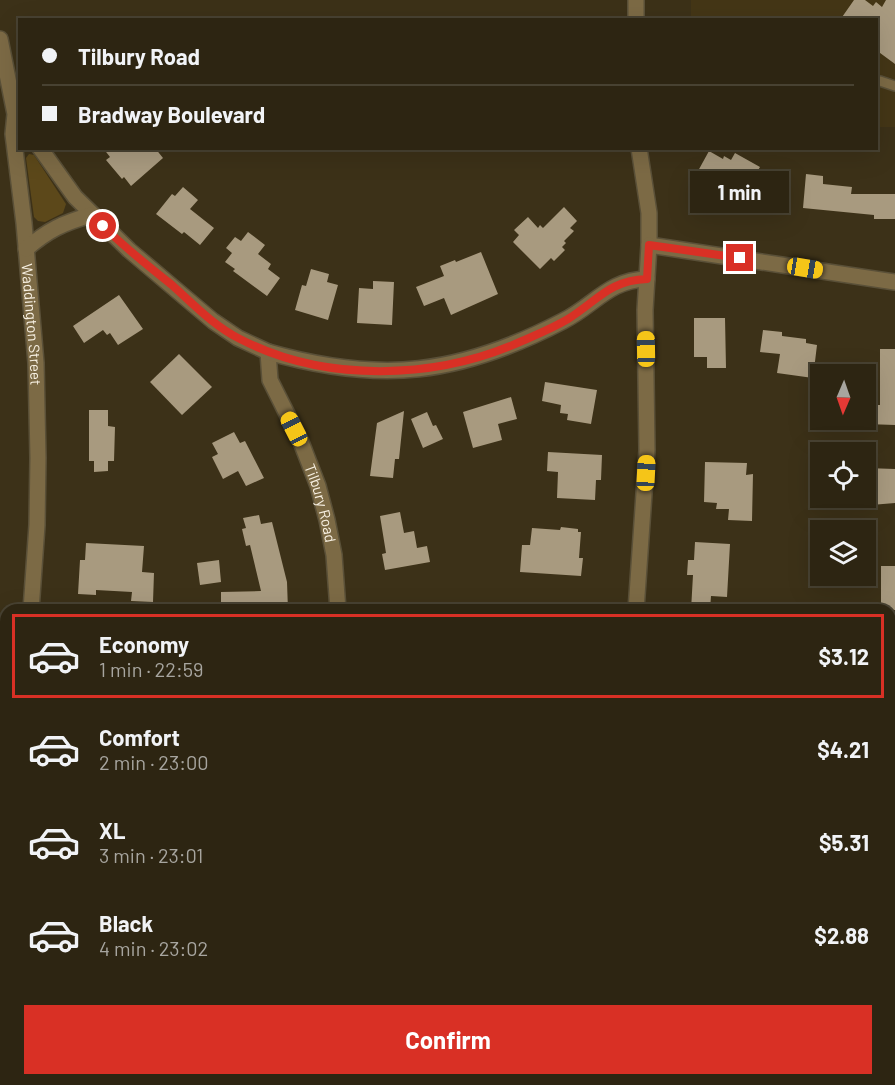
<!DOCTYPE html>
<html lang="en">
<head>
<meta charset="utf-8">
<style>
  body { margin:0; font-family:Barlow,sans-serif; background:#352d1b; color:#f1f3f6; height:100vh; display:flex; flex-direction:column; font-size:22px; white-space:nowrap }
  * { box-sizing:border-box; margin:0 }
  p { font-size:20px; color:#a7a59f }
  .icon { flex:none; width:33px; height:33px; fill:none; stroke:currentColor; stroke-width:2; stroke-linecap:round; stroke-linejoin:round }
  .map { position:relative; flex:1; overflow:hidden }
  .sheet { position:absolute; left:0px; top:604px; width:896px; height:482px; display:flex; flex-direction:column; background:#2d2512; border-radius:18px 18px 0 0; box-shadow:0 6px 24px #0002,0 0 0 2px #484232 }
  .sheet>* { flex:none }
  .top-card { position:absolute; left:18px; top:18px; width:860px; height:132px; border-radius:0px; box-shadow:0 6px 24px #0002,0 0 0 2px #484232; display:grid; align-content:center; height:132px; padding:0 24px; background:#2d2512 }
  .needle { width:39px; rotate:182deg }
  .buttons { position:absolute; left:810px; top:364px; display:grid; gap:12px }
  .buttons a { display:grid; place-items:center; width:66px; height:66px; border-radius:0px; background:#2d2512; box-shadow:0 6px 24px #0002,0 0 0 2px #484232; font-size:30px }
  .end { position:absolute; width:27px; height:27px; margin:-14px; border:8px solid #d93025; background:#fff; box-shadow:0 0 0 3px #fff }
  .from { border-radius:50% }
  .bubble { position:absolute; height:42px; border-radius:0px; background:#2d2512; box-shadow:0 6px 24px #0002,0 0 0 2px #484232; font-size:20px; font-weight:700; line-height:42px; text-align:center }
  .car { position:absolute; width:18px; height:36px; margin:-18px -9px; border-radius:8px; box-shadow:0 0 4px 2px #0007; background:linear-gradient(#f5c518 24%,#345 0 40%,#f5c518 0 76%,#345 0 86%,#f5c518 0) }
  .top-card b { display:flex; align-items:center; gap:21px; height:57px; font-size:22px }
  .top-card b+b { border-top:2px solid #484232 }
  .top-card i { width:15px; height:15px; background:#f1f3f6 }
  ul { padding:10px 0 0; list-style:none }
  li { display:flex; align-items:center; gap:18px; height:84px; margin:0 12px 9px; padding:0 12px; border:3px solid transparent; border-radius:0px }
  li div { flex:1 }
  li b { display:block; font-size:22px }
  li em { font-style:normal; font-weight:700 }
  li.active { border-color:#d93025 }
  li>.icon { width:54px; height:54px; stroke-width:1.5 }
  .primary-button { display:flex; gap:12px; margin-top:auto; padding:12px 24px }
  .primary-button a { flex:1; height:69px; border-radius:0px; background:#d93025; color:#fff; font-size:24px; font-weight:700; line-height:69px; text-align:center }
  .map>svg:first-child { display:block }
</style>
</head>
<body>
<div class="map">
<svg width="895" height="1085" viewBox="0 0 895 1085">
  <rect width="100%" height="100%" fill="#3c3118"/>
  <!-- built -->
  <polygon fill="#443616" points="691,0 895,0 895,127 876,127 876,20 691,19"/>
  <!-- green -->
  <polygon fill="#5c481a" points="29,154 34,155 66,204 63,213 45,222 38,221 34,217 26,158"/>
  <!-- building -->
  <g fill="#a89a7f">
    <polygon points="854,0 865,0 873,6 876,2 882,7 886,0 895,0 895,64 876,50 876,20 840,20"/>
    <polygon points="103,148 155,148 163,158 131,186 124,177 122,179 106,160 110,157"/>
    <polygon points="709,151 723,159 724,156 731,160 735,153 760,167 756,174 769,181 757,203 698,171"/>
    <polygon points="806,174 823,176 823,184 852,187 851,194 895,194 895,219 874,219 874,215 803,208"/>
    <polygon points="183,187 198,200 190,209 214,228 200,245 184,232 182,234 156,214 172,194 175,196"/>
    <polygon points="564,207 577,221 570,228 574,231 564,241 566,243 562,247 565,250 554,261 551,258 540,269 513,242 519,235 514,230 528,217 538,228 540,225 543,228"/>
    <polygon points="248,232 265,245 258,254 271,264 268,269 280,278 267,296 233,271 235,269 225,262 232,253 226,248 235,237 241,241"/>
    <polygon points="481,252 498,294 451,315 444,298 424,306 416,287 444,276 440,266 455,260 456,262"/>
    <polygon points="311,269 329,274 327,282 338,285 328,320 295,310 302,285 306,286"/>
    <polygon points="373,281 394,282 392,325 357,323 359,288 373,289"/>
    <polygon points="119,295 143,329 118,345 110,333 107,335 103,330 84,343 73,326"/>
    <polygon points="694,318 725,318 726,368 707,368 707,357 694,357"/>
    <polygon points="763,330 782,332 782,336 806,339 806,343 817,345 813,378 777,373 780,354 760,352"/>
    <polygon points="880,349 895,349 895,425 866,424 866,405 880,405"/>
    <polygon points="179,354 212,387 182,415 150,382"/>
    <polygon points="545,382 597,390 591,424 567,420 568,414 560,413 561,405 542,401"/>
    <polygon points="511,397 517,419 498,424 502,440 473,448 463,412"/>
    <polygon points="89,410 108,410 108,426 115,427 114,461 108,461 108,471 94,472 94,461 89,461"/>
    <polygon points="404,411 399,459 395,459 393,478 370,476 377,423"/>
    <polygon points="427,412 433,426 436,425 443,439 423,448 411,419"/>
    <polygon points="234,432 240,443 245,441 264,478 246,486 238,471 223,479 212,457 218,454 212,443"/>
    <polygon points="548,452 602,455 601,480 596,480 595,500 557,498 558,472 547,471"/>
    <polygon points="705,462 747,463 746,475 753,474 752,521 728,520 729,509 716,509 717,503 704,502"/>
    <polygon points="866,468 895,469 895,503 871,505 867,499"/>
    <polygon points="400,512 404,533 414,531 417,548 427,546 430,562 385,570 382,554 386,553 380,516"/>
    <polygon points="259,515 261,524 272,522 287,582 288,610 221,610 221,592 261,591 250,545 246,546 242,529 246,528 243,518"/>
    <polygon points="561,527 578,529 578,532 581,532 579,558 583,558 581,576 520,572 522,545 530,545 532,528 560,530"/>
    <polygon points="695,542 730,544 727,597 711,596 710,610 691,610 693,575 687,575 688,560 694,560"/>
    <polygon points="86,543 144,546 142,572 154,573 153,602 131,601 132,592 96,590 96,595 78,594 80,560 85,560"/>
    <polygon points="219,560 221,582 200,585 197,563"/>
    <rect x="881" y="566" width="14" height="44"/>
  </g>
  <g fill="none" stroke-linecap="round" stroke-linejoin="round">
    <!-- service casing -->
    <g stroke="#5a5038" stroke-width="12">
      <polyline id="service" points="880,81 895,86"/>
    </g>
    <!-- minor casing -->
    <g stroke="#5a5038" stroke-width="18">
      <g id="minor">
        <polyline points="636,0 636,20"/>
        <path id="s1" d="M 0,39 L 15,114 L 13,134 L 24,223 L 36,363 L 38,458 L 37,525 L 31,610"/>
        <path id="s2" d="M 40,148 L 75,197 L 129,250 L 213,321 L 238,338 L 268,352 L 270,380 L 301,442 L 318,486 L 327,520 L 334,555 L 338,610"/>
        <polyline points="639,148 649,213 649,245 895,282"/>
        <path d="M 26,249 C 48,230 63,223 91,215"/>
        <path d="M 268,352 C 381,384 459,375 563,321 C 595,305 608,280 647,279"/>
        <polyline points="636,610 647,450 645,310 649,245"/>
        <polyline points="0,804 6,772"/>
        <polyline points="300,1080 301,1085"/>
        <polyline points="608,1080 609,1085"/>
      </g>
    </g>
    <!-- tertiary casing -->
    <g stroke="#5a5038" stroke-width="18">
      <g id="tertiary">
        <polyline points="890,915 895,907"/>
        <polyline points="749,1085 754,1080"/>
      </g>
    </g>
    <!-- service -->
    <use href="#service" stroke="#7c6a45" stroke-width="9"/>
    <!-- minor -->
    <use href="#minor" stroke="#7c6a45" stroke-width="15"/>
    <!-- tertiary -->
    <use href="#tertiary" stroke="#7c6a45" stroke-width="15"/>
  </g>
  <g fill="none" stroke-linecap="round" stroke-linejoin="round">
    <!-- route -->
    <path stroke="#d93025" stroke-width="8" d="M 103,226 C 124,247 148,266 172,285 C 193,304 214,326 240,339 C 325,383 436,380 522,341 C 538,334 553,328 568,319 C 597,301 610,280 647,279 L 649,245 L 740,258"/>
  </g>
  <g text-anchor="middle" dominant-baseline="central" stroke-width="6" stroke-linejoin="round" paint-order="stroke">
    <!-- street labels -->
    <g font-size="15" fill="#f8f1e3" stroke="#3c3118">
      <text stroke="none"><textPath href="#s1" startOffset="288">Waddington Street</textPath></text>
      <text stroke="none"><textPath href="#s2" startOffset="471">Tilbury Road</textPath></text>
    </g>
  </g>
</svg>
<div class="buttons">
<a><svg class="needle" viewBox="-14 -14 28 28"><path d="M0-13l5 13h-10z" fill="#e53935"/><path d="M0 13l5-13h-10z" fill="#a7a59f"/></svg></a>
<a><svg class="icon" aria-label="locate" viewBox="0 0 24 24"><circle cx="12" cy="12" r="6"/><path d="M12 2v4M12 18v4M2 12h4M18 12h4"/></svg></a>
<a><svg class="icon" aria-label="layers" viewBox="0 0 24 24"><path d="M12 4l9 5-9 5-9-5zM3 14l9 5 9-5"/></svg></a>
</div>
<i class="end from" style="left:103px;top:226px"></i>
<i class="end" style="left:740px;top:258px"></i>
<div class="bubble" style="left:690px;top:171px;width:99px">1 min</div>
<i class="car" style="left:805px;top:268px;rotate:99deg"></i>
<i class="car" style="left:646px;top:349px;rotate:359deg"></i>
<i class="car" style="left:294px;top:429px;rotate:333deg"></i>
<i class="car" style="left:646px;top:473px;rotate:3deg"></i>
<div class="top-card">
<b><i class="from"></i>Tilbury Road</b>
<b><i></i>Bradway Boulevard</b>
</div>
<section class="sheet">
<ul>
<li class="active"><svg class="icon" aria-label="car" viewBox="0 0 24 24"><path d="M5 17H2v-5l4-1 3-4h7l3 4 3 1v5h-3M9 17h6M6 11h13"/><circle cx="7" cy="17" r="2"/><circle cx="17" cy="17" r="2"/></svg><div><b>Economy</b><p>1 min · 22:59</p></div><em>$3.12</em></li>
<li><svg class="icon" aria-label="car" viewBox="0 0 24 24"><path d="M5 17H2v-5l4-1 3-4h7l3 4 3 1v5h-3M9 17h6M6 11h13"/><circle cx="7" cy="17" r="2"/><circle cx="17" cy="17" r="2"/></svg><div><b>Comfort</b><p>2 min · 23:00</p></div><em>$4.21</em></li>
<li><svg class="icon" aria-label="car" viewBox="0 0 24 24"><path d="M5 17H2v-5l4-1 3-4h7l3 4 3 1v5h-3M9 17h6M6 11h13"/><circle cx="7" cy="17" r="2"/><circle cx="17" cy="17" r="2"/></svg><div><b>XL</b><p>3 min · 23:01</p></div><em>$5.31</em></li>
<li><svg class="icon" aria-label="car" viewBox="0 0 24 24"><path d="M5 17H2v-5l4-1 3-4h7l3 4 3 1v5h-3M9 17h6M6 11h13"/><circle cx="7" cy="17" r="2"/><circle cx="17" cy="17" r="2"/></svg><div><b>Black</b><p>4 min · 23:02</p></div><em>$2.88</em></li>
</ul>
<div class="primary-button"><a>Confirm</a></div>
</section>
</div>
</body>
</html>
